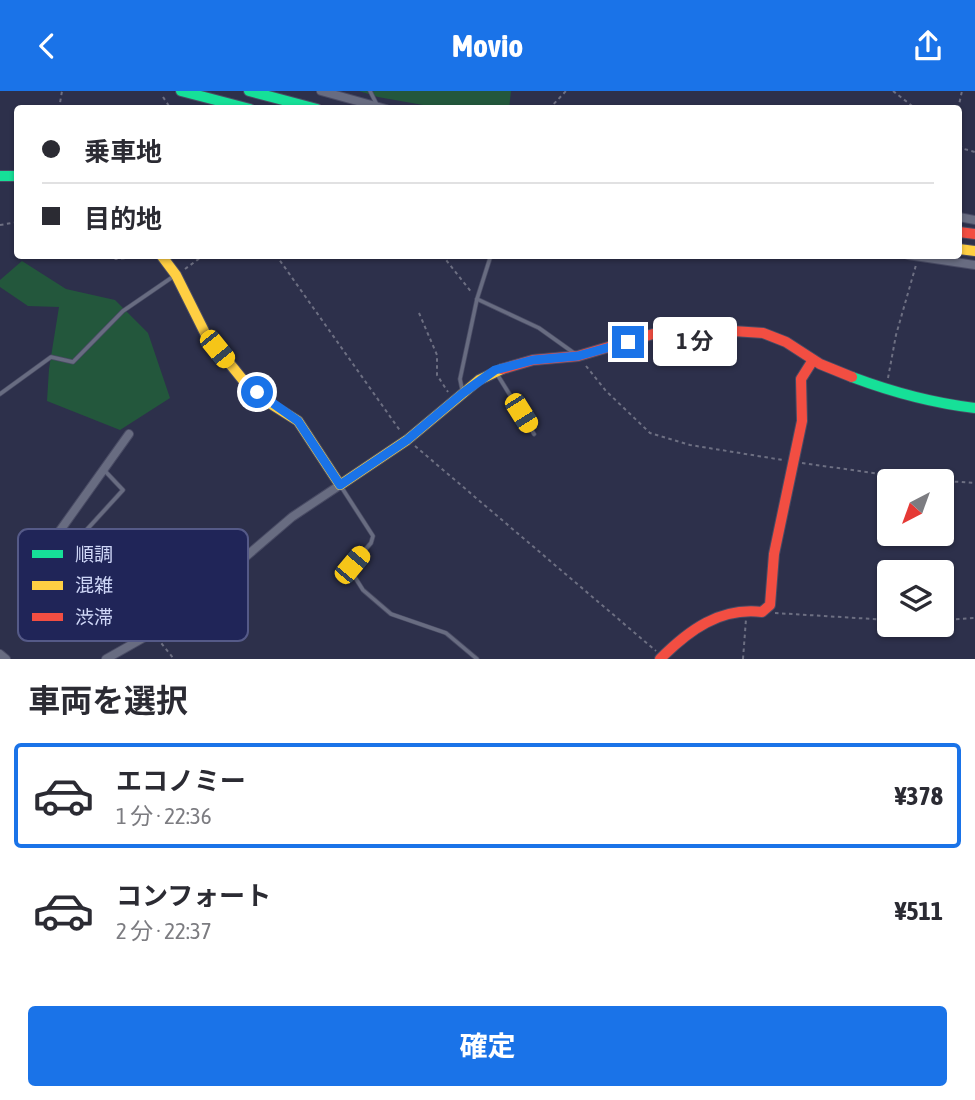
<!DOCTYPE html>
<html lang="ja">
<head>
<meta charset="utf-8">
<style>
  body { margin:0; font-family:"Asap Condensed","Noto Sans JP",sans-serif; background:#f2f2f3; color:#2b2b33; height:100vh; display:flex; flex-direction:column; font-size:26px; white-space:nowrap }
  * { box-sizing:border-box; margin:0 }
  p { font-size:23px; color:#7c7c81 }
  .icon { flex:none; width:38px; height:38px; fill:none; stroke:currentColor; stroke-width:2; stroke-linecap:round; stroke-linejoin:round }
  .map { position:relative; height:568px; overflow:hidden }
  .drawer { display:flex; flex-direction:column; background:#fff; flex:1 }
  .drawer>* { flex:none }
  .top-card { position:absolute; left:14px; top:14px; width:948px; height:154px; border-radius:7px; box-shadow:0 2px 5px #0004; display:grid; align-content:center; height:154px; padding:0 28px; background:#fff }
  .needle { width:46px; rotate:221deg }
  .controls { position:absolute; left:877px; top:378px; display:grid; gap:14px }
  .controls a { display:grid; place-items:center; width:77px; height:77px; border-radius:7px; background:#fff; box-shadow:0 2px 5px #0004; font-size:35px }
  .end { position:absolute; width:32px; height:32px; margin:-16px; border:9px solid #1a73e8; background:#fff; box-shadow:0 0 0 4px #fff }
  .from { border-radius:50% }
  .bubble { position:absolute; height:49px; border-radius:7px; background:#fff; box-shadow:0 2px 5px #0004; font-size:23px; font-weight:700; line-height:49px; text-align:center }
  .car { position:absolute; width:21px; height:42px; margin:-21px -10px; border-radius:9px; box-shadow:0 0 5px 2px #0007; background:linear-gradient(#f5c518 24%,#345 0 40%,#f5c518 0 76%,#345 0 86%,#f5c518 0) }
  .top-card b { display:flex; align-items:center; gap:24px; height:66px; font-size:26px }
  .top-card b+b { border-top:2px solid #e1e1e2 }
  .top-card i { width:18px; height:18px; background:#2b2b33 }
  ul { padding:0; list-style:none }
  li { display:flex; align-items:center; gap:21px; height:105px; margin:0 14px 10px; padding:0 14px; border:4px solid transparent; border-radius:7px }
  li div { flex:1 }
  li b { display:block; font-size:26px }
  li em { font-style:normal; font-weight:700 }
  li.current { border-color:#1a73e8 }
  li>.icon { width:63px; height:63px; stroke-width:1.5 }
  h2 { padding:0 28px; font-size:32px; line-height:84px }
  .cta { display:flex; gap:14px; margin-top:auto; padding:14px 28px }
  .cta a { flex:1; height:80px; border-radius:7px; background:#1a73e8; color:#fff; font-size:28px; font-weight:700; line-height:80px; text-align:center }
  header { display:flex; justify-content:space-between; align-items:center; height:91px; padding:0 28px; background:#1a73e8; color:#fff; font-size:32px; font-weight:700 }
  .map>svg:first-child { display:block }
</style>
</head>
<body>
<header><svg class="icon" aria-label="back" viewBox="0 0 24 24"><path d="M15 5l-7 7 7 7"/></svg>Movio<svg class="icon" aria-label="share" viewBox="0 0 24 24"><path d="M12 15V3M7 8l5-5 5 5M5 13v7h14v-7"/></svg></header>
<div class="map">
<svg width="975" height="568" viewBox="0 0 975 568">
  <rect width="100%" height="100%" fill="#2d304b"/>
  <!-- green -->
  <g fill="#23573c">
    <polygon points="359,0 511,0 509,18 440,17 378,6"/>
    <polygon points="22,170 66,198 115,209 148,242 170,307 120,339 47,310 49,278 59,216 28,215 0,196 0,189"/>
  </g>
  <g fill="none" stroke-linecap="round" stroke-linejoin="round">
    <!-- lane casing -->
    <g stroke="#494b64" stroke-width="5">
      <g id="lane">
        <polyline points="370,0 377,14"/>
        <polyline points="477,208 539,237 574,262"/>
        <polyline points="497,283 534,343"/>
        <polyline points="462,298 460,288 477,208 491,164"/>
        <polyline points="0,303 51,266 73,271 123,220 174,185"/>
        <polyline points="342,397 373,445 371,452 352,474 351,480 363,499 391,523 446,542 477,568"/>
        <polyline points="70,457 123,399 105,380"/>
        <polyline points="94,481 121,454"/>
        <polyline points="124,512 152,483"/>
      </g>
    </g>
    <!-- street casing -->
    <g stroke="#494b64" stroke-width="10">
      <g id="street">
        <polyline points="321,0 386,18"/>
        <polyline points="959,126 975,129"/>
        <polyline points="908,164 975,174"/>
        <polyline points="129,343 54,448 73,462 152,542"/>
        <polyline points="0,563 6,568"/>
        <polyline points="106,568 152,542 198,512 229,480 292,426 340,394"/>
      </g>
    </g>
    <!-- fast casing -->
    <g stroke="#494b64" stroke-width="12">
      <g id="fast">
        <polyline points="181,0 250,18"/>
        <polyline points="249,0 317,18"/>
        <polyline points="0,85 18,85"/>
        <path d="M 852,286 C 892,301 932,312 975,317"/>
      </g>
    </g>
    <!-- slow casing -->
    <g stroke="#494b64" stroke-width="12">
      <g id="slow">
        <polyline points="959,158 975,160"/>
        <polyline points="161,164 176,184 205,242 243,289 271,313 298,330 340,394 407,349 479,289 502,278"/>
      </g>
    </g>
    <!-- jam casing -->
    <g stroke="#494b64" stroke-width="12">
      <g id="jam">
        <polyline points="959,141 975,143"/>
        <polyline points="502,278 533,269 578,265 653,243 718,239 763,242 786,251 820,273 852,286"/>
        <path d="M 660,568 C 689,539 720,516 762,521 L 770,514 L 774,463 L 802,330 L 801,288 L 813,269"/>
      </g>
    </g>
    <!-- path -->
    <g stroke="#6d6f82" stroke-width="2" stroke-dasharray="3.5 3.5" stroke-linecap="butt">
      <polyline points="893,0 916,18"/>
      <polyline points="163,6 171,18"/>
      <polyline points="59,18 62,0"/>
      <polyline points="549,18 566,0"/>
      <polyline points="958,18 962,0"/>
      <polyline points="959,54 964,58 975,61"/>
      <polyline points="0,134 18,131"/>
      <polyline points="108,164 116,168 126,167 128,164"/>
      <polyline points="276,164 401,341"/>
      <polyline points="442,164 472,202"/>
      <polyline points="185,178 204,164"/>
      <polyline points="419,222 437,264 437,284 448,301"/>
      <polyline points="586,275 606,300 650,342 690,354 783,369"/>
      <polyline points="888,287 896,244 916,174"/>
      <polyline points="415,355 656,560"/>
      <polyline points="802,372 916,388 975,392"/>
      <polyline points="775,522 889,529"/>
      <polyline points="942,529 975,527"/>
      <polyline points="157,547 174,568"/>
      <polyline points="743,568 746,528"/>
    </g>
    <!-- lane -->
    <use href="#lane" stroke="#686c81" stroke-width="3.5"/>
    <!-- street -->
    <use href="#street" stroke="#686c81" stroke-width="8"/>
    <!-- fast -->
    <use href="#fast" stroke="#16e098" stroke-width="10"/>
    <!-- slow -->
    <use href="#slow" stroke="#ffcf43" stroke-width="10"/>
    <!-- jam -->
    <use href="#jam" stroke="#f24e42" stroke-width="10"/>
  </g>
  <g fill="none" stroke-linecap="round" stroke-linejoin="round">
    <!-- route -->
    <polyline stroke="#1a73e8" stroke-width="9" points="257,301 298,330 340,394 407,349 463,302 495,279 533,269 578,265 628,251"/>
  </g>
  <!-- legend -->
  <rect x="18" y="438" width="230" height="112" rx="10" fill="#202558" stroke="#555a88" stroke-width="2"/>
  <rect x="32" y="459" width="31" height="8" fill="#16e098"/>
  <rect x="32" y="490" width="31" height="9" fill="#ffcf43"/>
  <rect x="32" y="522" width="31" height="8" fill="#f24e42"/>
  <g font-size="19" fill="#cfd7f7">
    <text x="75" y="470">順調</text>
    <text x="75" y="501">混雑</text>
    <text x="75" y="533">渋滞</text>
  </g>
</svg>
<div class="controls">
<a><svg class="needle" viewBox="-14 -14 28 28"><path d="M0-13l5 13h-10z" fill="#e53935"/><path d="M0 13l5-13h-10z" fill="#7c7c81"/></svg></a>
<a><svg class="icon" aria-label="layers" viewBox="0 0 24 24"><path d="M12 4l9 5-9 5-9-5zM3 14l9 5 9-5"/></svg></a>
</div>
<i class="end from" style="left:257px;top:301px"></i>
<i class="end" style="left:628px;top:251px"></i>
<div class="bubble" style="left:653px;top:226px;width:84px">1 分</div>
<i class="car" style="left:217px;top:258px;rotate:141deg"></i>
<i class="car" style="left:521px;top:322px;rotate:148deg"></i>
<i class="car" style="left:352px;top:474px;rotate:40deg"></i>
<div class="top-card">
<b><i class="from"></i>乗車地</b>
<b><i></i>目的地</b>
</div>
</div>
<section class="drawer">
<h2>車両を選択</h2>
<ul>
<li class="current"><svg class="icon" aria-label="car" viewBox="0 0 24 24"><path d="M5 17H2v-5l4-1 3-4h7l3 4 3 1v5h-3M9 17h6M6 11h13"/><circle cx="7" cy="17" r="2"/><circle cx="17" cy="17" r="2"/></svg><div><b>エコノミー</b><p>1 分 · 22:36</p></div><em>¥378</em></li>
<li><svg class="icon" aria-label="car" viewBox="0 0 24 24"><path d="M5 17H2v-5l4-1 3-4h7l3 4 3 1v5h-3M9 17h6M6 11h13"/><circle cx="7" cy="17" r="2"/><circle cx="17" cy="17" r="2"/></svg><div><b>コンフォート</b><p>2 分 · 22:37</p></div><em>¥511</em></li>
</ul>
<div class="cta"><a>確定</a></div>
</section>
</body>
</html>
